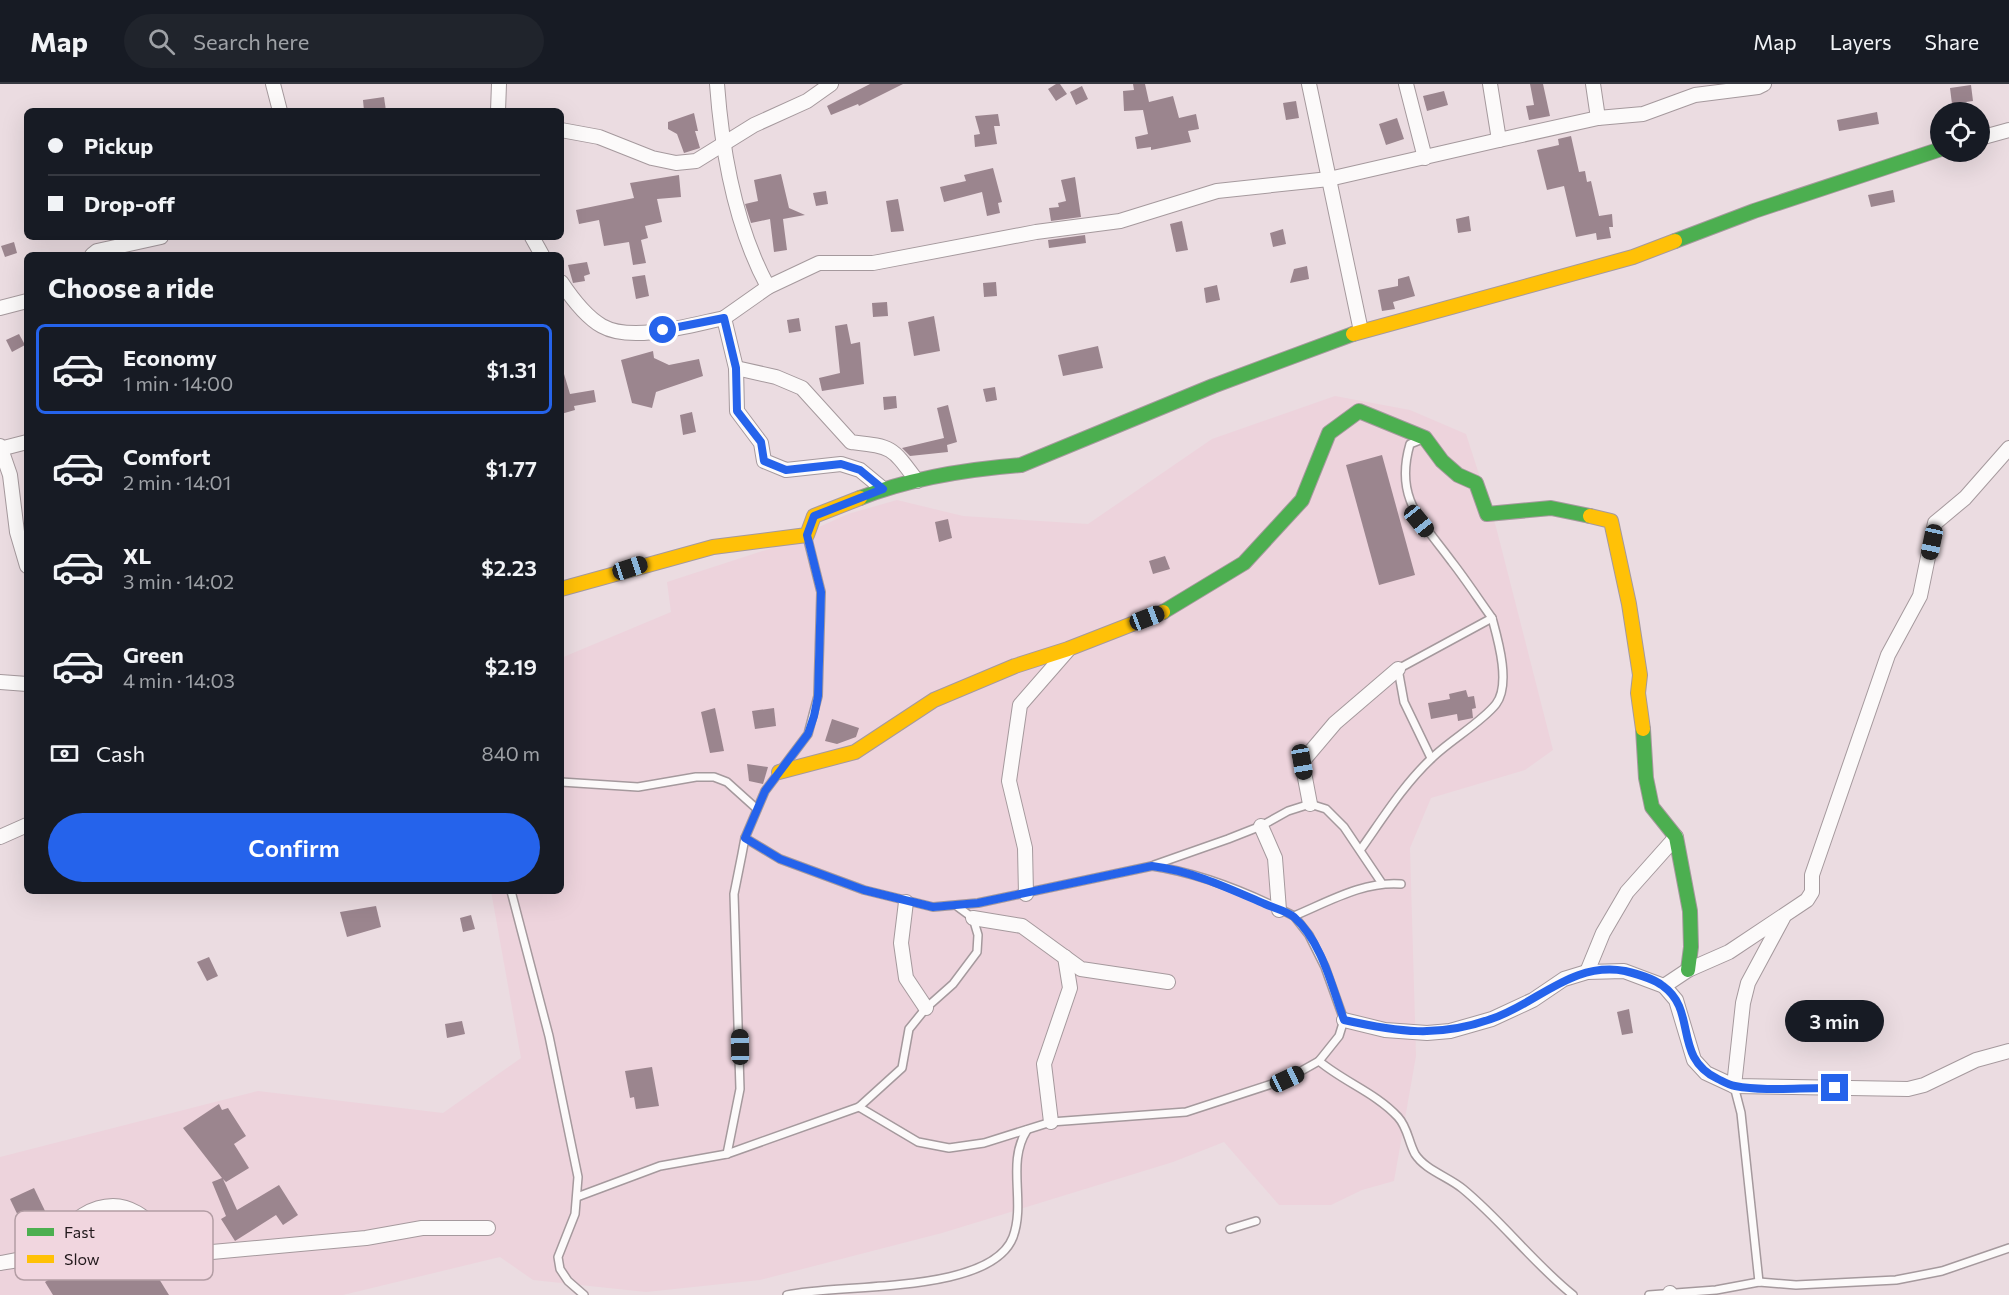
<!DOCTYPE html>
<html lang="en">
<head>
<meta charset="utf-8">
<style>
  body { margin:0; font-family:Commissioner,sans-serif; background:#20242c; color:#f1f3f6; height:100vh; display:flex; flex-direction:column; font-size:22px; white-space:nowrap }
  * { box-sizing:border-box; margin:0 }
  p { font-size:20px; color:#9ea1a6 }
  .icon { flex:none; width:33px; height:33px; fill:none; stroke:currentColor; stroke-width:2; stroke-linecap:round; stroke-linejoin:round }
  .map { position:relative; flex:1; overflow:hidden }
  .side { position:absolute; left:24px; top:168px; width:540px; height:642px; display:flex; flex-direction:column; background:#171b24; border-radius:9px; box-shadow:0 6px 24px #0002 }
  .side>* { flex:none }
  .top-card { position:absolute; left:24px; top:24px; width:540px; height:132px; border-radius:9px; box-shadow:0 6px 24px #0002; display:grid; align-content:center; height:132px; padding:0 24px; background:#171b24 }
  .buttons { position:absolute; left:1930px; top:18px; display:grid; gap:12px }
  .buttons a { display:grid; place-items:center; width:60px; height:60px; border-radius:50%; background:#171b24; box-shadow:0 6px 24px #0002; font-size:30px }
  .end { position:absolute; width:27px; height:27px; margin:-14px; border:8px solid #2563eb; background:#fff; box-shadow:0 0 0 3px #fff }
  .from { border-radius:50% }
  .bubble { position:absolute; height:42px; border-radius:21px; background:#171b24; box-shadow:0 6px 24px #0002; font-size:20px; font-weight:600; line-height:42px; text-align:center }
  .car { position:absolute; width:18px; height:36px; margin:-18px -9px; border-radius:8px; box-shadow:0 0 4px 2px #0007; background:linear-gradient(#222 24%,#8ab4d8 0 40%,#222 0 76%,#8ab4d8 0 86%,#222 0) }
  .top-card b { display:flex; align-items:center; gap:21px; height:57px; font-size:22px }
  .top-card b+b { border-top:2px solid #363941 }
  .top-card i { width:15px; height:15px; background:#f1f3f6 }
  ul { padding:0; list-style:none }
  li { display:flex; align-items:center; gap:18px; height:90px; margin:0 12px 9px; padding:0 12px; border:3px solid transparent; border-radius:9px }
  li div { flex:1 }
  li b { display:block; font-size:22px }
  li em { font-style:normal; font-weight:600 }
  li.on { border-color:#2563eb }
  li>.icon { width:54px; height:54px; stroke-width:1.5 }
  h2 { padding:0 24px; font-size:27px; line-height:72px }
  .pay { display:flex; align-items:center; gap:15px; height:66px; padding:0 24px; font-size:22px }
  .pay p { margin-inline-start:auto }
  .button { display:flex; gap:12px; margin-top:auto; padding:12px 24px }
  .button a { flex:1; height:69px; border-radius:36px; background:#2563eb; color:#fff; font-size:24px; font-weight:600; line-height:69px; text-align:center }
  header { display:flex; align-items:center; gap:36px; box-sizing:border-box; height:84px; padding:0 30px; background:#171b24; border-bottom:2px solid #363941 }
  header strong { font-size:28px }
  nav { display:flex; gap:33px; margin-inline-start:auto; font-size:21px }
  .search { width:420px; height:54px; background:#20242c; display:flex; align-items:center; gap:15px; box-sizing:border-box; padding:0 21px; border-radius:33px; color:#9ea1a6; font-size:22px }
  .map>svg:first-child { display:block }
</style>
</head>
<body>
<header>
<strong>Map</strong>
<div class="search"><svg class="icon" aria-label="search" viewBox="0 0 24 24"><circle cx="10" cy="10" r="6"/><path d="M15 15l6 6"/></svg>Search here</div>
<nav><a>Map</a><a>Layers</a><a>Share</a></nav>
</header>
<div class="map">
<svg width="2009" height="1211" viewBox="0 0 2009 1211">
  <rect width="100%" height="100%" fill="#ebdce1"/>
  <!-- built -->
  <polygon fill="#edd3dc" points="1335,312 1410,326 1466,350 1496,443 1553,666 1525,686 1431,714 1410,764 1416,972 1394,1097 1362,1106 1331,1121 1279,1121 1224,1058 1173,1078 942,1149 760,1196 646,1208 533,1196 500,1173 343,1211 0,1211 0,1073 258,1007 443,1029 521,974 491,807 561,807 561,574 671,528 667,498 772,464 848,430 897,416 963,432 1088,440 1212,355"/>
  <!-- building -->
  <g fill="#9b858e">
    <polygon points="870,0 903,0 859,22 858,20 831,31 827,22"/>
    <polygon points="1056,0 1060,0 1067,10 1056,17 1048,5"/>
    <polygon points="1133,0 1145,0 1149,18 1173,12 1179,34 1196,30 1199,45 1188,47 1191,58 1151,66 1151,63 1137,65 1135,53 1148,50 1143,26 1124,27 1123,7 1134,6"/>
    <polygon points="1530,0 1543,0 1550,32 1529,36 1526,22 1534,21"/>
    <polygon points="1971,1 1973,17 1952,20 1950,4"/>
    <polygon points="1082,2 1088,15 1076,21 1070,8"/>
    <polygon points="1444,7 1448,21 1427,27 1423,12"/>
    <polygon points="384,13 386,27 364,27 363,16"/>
    <polygon points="1296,17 1299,34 1286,36 1283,19"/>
    <polygon points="1877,28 1879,40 1839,47 1837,36"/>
    <polygon points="694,29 698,47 695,47 700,64 684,69 677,50 668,45 668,38"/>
    <polygon points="998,30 1000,42 994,42 997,60 975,63 974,51 980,50 975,32"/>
    <polygon points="1397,34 1404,55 1386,61 1379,40"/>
    <polygon points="1571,52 1579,88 1585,87 1587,98 1591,97 1599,132 1612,130 1613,143 1609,143 1611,154 1597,156 1596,149 1576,153 1564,102 1547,106 1537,66 1559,61 1558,55"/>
    <polygon points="993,84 1002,118 998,119 1000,129 987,132 982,108 944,118 940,103 966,97 964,91"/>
    <polygon points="781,90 789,124 805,131 783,135 787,166 774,168 770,135 751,139 745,120 758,117 754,96"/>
    <polygon points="679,91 681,113 657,115 662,138 645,142 648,154 641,156 646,179 633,181 629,158 604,162 599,136 579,140 576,126 634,114 630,99"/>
    <polygon points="1075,93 1081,133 1051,137 1049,124 1059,123 1058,119 1066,117 1061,96"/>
    <polygon points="1893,106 1895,118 1871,123 1868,111"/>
    <polygon points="826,107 828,120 816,122 813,109"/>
    <polygon points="898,115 904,147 891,148 886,117"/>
    <polygon points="1469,132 1471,147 1458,149 1456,135"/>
    <polygon points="1182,137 1188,166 1176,168 1170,140"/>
    <polygon points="1283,145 1286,160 1273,163 1270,149"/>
    <polygon points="1085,151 1086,159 1049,164 1048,156"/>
    <polygon points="14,158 17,169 5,173 1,162"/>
    <polygon points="587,178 590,190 584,192 585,197 573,199 568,181"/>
    <polygon points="1307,182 1309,195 1290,199 1294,185"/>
    <polygon points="645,191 649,212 636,215 632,193"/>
    <polygon points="1409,192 1415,212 1393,218 1395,225 1382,227 1378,206 1398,202 1398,195"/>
    <polygon points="996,198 997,212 984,213 983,199"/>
    <polygon points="1217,201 1220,216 1206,219 1204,204"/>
    <polygon points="887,218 888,232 873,233 872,219"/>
    <polygon points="934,232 940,267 914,272 908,238"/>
    <polygon points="799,234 801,247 789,249 787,236"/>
    <polygon points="847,240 851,260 860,258 864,300 822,307 819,294 840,289 835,242"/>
    <polygon points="19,250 25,261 12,268 6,256"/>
    <polygon points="1098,262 1103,284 1063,292 1058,271"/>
    <polygon points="653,267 654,274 669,281 699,275 703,292 656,308 652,324 632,319 621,276"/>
    <polygon points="564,290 570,310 594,306 596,318 574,322 575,326 561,330 561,291"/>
    <polygon points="995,303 997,316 986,318 983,305"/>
    <polygon points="896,312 897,324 884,326 883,313"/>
    <polygon points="948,321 957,358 947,361 948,368 910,372 902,364 944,354 937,324"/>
    <polygon points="692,328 696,348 683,351 680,331"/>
    <polygon points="1382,371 1415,491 1379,501 1346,381"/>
    <polygon points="948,435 952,454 939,458 935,438"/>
    <polygon points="1165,472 1170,485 1153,490 1149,477"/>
    <polygon points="1466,606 1468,613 1474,612 1476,624 1472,625 1473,634 1458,637 1457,630 1431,635 1428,619 1450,615 1449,610"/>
    <polygon points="715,624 724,667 710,669 701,628"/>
    <polygon points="774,624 776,642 755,645 752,627"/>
    <polygon points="832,635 859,644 856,653 837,660 825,657"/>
    <polygon points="747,680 768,683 763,700 749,697"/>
    <polygon points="376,822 381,843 347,853 340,828"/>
    <polygon points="471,831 475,845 463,848 460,834"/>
    <polygon points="209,873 218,892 207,897 197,878"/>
    <polygon points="1629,925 1633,949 1622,951 1617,928"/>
    <polygon points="462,937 465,950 447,954 445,940"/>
    <polygon points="652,983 659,1022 636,1025 634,1013 630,1014 625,987"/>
    <polygon points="219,1020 222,1026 228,1024 246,1052 234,1060 249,1084 226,1098 223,1095 237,1126 279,1101 298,1131 283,1141 276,1131 235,1157 221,1135 226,1132 212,1098 222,1094 183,1044"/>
    <polygon points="34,1104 46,1129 22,1140 10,1115"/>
    <polygon points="128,1145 169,1211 53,1211 45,1198"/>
  </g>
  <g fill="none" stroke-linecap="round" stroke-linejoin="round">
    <!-- lane casing -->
    <g stroke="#a5999d" stroke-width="10">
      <g id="lane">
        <path d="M 1420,356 L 1410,360 C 1394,415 1422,437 1452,478 C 1466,496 1479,516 1492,534 L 1398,585 L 1404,618 L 1431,674"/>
        <polyline points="561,698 638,703 696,693 714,693 727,698 757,725"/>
        <path d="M 745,754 L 780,775 L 864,806 L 933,823 L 978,819 L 1152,782 C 1200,789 1251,810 1294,832 C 1328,818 1363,797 1401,800"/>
        <path d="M 1361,765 C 1383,734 1404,700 1432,674 C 1449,657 1482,638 1496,620 C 1511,600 1498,556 1492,534"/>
        <polyline points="1154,781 1228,755 1261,742 1288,727 1310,720 1326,725 1344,743 1381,798"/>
        <polyline points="511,807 549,952 578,1093 575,1130 558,1173 560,1185 568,1197 584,1211"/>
        <path d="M 1319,977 C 1344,998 1376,1009 1398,1033 C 1408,1044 1408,1057 1415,1070 C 1425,1086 1449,1093 1463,1105 C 1502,1137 1533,1179 1573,1211"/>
        <polyline points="1734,1002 1741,1029 1759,1198"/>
        <polyline points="859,1023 918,1058 949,1064 984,1059 1051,1038 1186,1028 1287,995 1319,977 1339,952 1344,936 1325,883 1309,851 1294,832"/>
        <polyline points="727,1070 740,1005 734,810 742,770 745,754 765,707 808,650 818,612 821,508 807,452"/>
        <polyline points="577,1113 660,1082 727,1070 859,1023 902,984 909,945 926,924 953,900 977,868 978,851 973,834 958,823"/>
        <polyline points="1230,1145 1256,1137"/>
        <path d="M 787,1211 C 839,1199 991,1211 1013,1153 C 1026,1117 1006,1079 1027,1046"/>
        <polyline points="1649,1211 1716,1206 1759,1198 1796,1201 1896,1196 1942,1187 2009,1164"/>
      </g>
    </g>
    <!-- street casing -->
    <g stroke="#a5999d" stroke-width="16">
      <g id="street">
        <polyline points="273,0 280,27"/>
        <path d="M 717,0 C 722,68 735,142 768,203 L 724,234 L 736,284 L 737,327 L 761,359 L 764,377 L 786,386 L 841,380 L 860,386 L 883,405"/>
        <polyline points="1309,0 1361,247"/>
        <polyline points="1406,0 1425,74"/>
        <polyline points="1490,0 1499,56 1598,34 1643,30 1695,11 1758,3 1764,0"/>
        <polyline points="1593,0 1598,34"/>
        <polyline points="498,27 499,0"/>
        <polyline points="561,46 599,53 652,74 676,79 696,77 754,41 807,17 831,0"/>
        <polyline points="1980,54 2009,46"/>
        <polyline points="532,153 542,171"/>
        <polyline points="92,171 97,167 161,153"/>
        <path d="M 561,198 C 571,213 586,233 602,242 C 632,259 691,241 724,234"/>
        <polyline points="768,203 819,179 873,179 1036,148 1120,137 1217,107 1329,95 1499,56"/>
        <polyline points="0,224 27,217"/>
        <path d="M 736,284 L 776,293 L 802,304 L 851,358 C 893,363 891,362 917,397"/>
        <polyline points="0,362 10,391 17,448 27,482"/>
        <polyline points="0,365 27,358"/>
        <polyline points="0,598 27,600"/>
        <polyline points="1310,720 1302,678 1335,639 1398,585"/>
        <polyline points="1261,742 1275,774 1279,826"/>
        <polyline points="0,753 27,741"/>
        <polyline points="1026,810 1025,764 1009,697 1020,621 1068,566"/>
        <polyline points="906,818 901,859 906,894 926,924"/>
        <polyline points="973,834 1022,842 1081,885 1168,898"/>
        <polyline points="1587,888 1603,849 1627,808 1676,753"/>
        <polyline points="1664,902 1688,886 1729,868 1807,816 1812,808 1812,791 1888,571 1920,512 1935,439 1965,414 2009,364"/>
        <polyline points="1344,936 1385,946 1427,949 1450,947 1492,935 1533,916 1564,895 1587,888 1624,887 1664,902 1676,916 1694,976 1706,989 1734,1002 1908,1005 1924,1001 1976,976 2009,967"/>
        <polyline points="1734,1002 1743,919 1748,899 1783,834"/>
        <polyline points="1051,1038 1044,980 1070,904 1065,873"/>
        <path d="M 0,1179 C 12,1177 25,1176 36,1169 C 61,1153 80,1122 113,1122 C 148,1122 163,1163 201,1169 L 366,1154 L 422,1144 L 488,1144"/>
        <polyline points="1669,1211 1670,1209"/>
      </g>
    </g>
    <!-- fast casing -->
    <g stroke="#a5999d" stroke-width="16">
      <g id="fast">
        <polyline points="1675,157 1754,127 1941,65"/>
        <path d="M 860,414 C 908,395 970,385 1021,381 L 1213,302 L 1353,250"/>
        <polyline points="1163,528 1244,479 1302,416 1329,349 1359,327 1425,354 1442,377 1458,391 1476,399 1487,430 1551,424 1590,432"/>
        <polyline points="1643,645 1646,694 1652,723 1676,753 1690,827 1691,863 1688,886"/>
      </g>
    </g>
    <!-- slow casing -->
    <g stroke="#a5999d" stroke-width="16">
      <g id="slow">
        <polyline points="1353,250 1633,173 1675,157"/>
        <polyline points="1590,432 1611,437 1629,520 1640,591 1638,609 1643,645"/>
        <polyline points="561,505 713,463 807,451 814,432 860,414"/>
        <polyline points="779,688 855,668 934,616 1015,582 1068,565 1163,528"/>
      </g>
    </g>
    <!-- lane -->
    <use href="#lane" stroke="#fcfafa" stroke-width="7"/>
    <!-- street -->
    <use href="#street" stroke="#fcfafa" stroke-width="14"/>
    <!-- fast -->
    <use href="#fast" stroke="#4caf50" stroke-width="14"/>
    <!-- slow -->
    <use href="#slow" stroke="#ffc107" stroke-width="14"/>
  </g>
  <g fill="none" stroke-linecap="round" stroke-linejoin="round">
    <!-- route -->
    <path stroke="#2563eb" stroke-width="8" d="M 663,246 L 724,234 L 736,284 L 737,327 L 761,358 L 764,377 L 786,386 L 841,380 L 860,386 L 883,405 L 814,432 L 807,451 L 821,508 L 818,612 L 814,632 L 808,650 L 765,707 L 745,754 L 780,775 L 864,806 L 933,823 L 978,819 L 1152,782 C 1192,787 1228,804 1265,820 C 1274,824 1287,827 1294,833 C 1322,858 1332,903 1344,936 C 1398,948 1438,954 1491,935 C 1537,920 1572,877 1625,887 C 1637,890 1653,894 1663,902 C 1698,927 1672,973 1718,995 C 1724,998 1729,1001 1735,1002 C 1767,1008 1803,1003 1835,1004"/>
  </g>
  <!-- legend -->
  <rect x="15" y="1127" width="198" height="69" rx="9" fill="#f1d6df" stroke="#b39da4" stroke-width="1.5"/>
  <rect x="27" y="1144" width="27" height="8" fill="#4caf50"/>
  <rect x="27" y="1171" width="27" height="8" fill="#ffc107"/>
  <g font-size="16" fill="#22191c">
    <text x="64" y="1154">Fast</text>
    <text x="64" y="1181">Slow</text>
  </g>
</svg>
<div class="buttons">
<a><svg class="icon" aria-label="locate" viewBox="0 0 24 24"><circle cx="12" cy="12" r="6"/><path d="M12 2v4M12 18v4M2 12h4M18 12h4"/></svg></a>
</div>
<i class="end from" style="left:663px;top:246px"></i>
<i class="end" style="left:1835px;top:1004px"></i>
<div class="bubble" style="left:1785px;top:916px;width:99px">3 min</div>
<i class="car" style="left:1419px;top:437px;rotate:141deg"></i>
<i class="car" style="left:1932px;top:458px;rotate:192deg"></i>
<i class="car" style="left:630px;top:484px;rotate:72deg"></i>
<i class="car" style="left:1147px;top:534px;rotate:69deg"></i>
<i class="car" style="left:1302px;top:678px;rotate:170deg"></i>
<i class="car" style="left:740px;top:963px;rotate:359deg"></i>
<i class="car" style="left:1287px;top:995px;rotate:65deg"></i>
<div class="top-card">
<b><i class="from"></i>Pickup</b>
<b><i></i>Drop-off</b>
</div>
<section class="side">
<h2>Choose a ride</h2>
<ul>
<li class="on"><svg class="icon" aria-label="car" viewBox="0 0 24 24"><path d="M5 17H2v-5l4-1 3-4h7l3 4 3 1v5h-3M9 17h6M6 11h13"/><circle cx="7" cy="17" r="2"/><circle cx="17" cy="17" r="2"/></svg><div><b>Economy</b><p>1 min · 14:00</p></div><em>$1.31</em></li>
<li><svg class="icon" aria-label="car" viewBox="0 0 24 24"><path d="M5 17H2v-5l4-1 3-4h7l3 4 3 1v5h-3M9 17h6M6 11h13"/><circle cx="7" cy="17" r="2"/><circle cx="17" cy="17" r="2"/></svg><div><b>Comfort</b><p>2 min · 14:01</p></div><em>$1.77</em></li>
<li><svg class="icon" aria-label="car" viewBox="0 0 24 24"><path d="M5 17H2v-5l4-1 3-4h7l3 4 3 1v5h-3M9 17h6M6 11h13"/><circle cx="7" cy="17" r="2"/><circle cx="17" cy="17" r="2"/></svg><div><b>XL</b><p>3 min · 14:02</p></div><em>$2.23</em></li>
<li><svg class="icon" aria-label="car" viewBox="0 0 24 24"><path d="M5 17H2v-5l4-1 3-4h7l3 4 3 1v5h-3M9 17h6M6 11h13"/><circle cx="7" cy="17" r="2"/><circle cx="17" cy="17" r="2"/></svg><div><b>Green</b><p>4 min · 14:03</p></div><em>$2.19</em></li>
</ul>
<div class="pay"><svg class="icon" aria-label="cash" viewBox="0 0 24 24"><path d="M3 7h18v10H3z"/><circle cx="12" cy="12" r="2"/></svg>Cash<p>840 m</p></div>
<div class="button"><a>Confirm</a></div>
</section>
</div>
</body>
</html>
